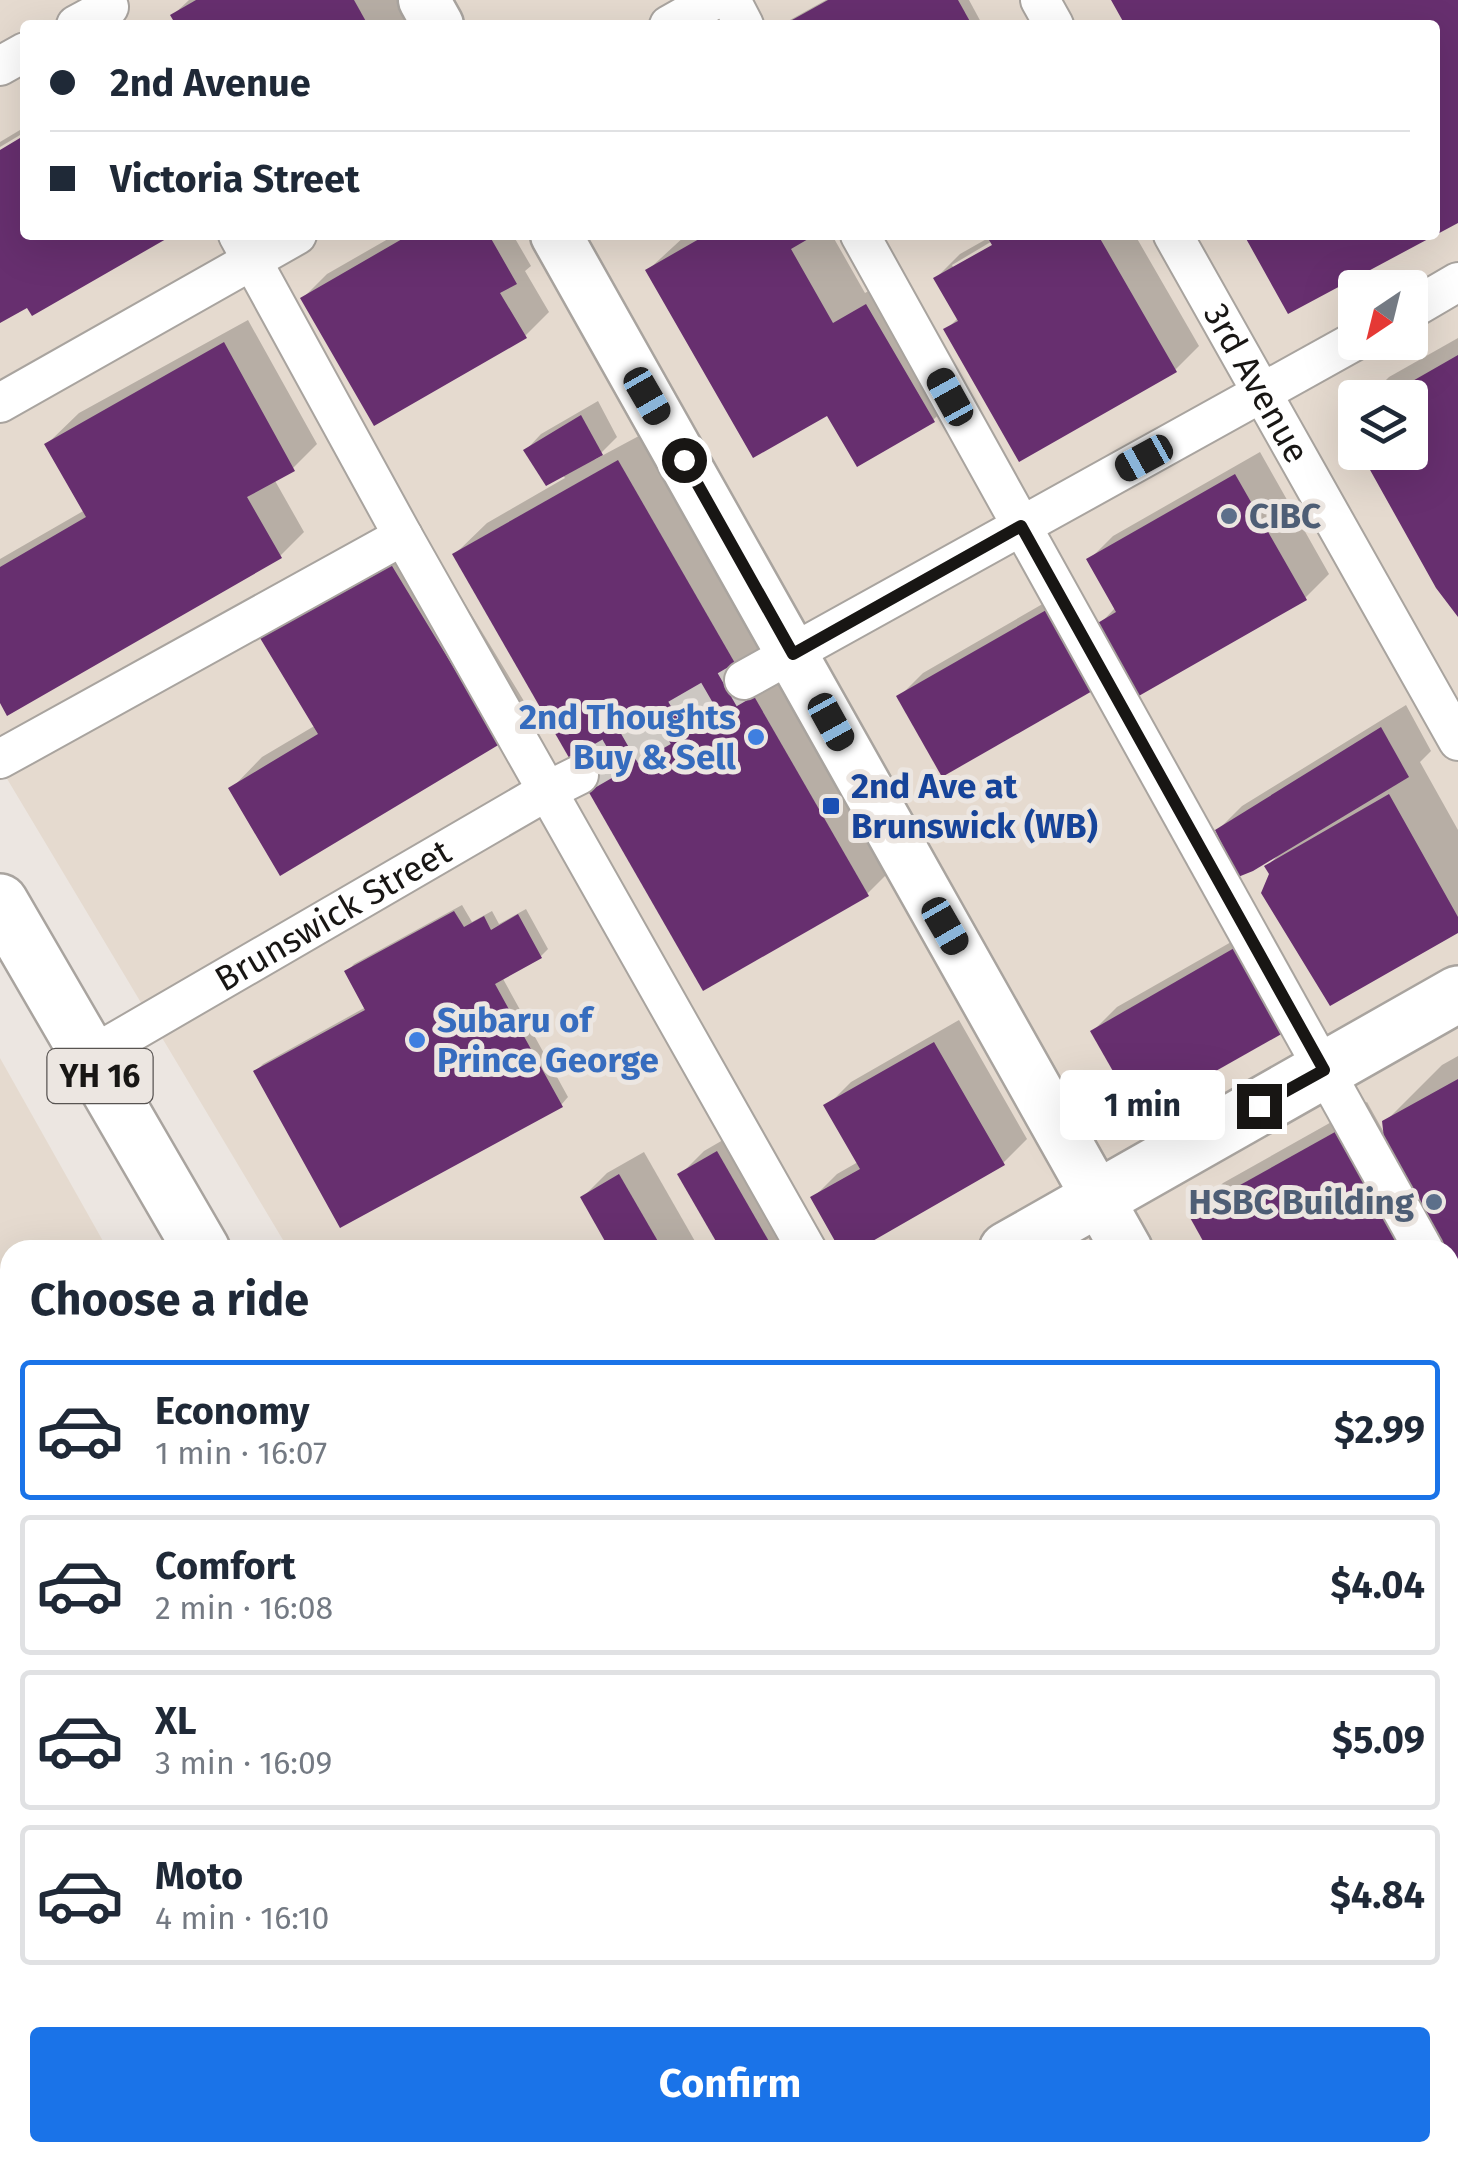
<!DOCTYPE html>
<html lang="en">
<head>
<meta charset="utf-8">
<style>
  body { margin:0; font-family:"Fira Sans",sans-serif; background:#f6f6f7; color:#1f2937; height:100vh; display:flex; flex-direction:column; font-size:38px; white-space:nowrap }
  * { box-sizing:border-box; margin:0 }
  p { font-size:32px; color:#747a83 }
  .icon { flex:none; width:55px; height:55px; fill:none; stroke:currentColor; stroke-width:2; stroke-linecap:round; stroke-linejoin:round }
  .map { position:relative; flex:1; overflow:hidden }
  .side { position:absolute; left:0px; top:1240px; width:1460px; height:922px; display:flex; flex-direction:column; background:#fff; border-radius:30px 30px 0 0; box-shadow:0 10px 40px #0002 }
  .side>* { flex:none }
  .hud { position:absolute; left:20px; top:20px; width:1420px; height:220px; border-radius:10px; box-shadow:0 10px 40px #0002; display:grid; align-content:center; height:220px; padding:0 30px; background:#fff }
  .needle { width:65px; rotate:215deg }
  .fabs { position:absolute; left:1338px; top:270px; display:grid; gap:20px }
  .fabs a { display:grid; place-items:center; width:90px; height:90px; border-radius:10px; background:#fff; box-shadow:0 10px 40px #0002; font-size:50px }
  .end { position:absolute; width:45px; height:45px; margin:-22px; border:12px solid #181614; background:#fff; box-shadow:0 0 0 5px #fff }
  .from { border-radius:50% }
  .bubble { position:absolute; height:70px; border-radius:10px; background:#fff; box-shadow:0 10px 40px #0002; font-size:32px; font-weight:700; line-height:70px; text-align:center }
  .car { position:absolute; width:30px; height:60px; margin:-30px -15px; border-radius:12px; box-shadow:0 0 8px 2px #0007; background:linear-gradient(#222 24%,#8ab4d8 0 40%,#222 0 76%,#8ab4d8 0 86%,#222 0) }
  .hud b { display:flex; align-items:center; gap:35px; height:95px; font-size:38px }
  .hud b+b { border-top:2px solid #e0e1e3 }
  .hud i { width:25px; height:25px; background:#1f2937 }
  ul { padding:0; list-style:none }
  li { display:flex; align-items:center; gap:30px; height:140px; margin:0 20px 15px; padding:0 10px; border:5px solid #e0e1e3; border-radius:10px }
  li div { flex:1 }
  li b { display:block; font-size:38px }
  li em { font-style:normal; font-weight:700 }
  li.on { border-color:#1a73e8 }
  li>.icon { width:90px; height:90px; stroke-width:1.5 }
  h2 { padding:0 30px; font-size:45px; line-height:120px }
  .button { display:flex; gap:20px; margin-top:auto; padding:20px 30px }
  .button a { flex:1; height:115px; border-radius:10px; background:#1a73e8; color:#fff; font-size:40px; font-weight:700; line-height:115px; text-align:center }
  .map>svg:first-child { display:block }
</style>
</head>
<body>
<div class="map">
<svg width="1458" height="2161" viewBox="0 0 1458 2161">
  <rect width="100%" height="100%" fill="#ece6e1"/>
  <!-- built -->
  <g fill="#e5dacf" fill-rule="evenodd">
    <path d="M 0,0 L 1458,0 L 1458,2161 L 828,2161 L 823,2153 L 1450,2152 L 1450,1250 L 289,1250 L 0,767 ZM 25,25 L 1435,25 L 1435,235 L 25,235 ZM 1355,288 L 1410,288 L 1410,342 L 1355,342 ZM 1355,398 L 1410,398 L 1410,452 L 1355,452 Z"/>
    <polygon points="0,1058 108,1250 10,1250 10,2152 616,2152 621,2161 0,2161"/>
  </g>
  <!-- shadow -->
  <g fill="#0003" fill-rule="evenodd">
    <polygon points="189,0 403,0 417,25 179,25 173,15"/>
    <polygon points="826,0 969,0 982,24 781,25"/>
    <polygon points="25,127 25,132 0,147 0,142"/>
    <polygon points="395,235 513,235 531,266 525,271 549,312 525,336 303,298 327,274"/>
    <polygon points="686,235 832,235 865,293 898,274 965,389 933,420 648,270"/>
    <path d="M 989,235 L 1135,235 L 1199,346 L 1175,370 L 946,330 L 959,317 L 936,278 L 960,254 L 990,237 ZM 994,240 L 994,246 L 954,269 L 952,265 Z"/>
    <polygon points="248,320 317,444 293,468 274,479 304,532 280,556 0,698 0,559 85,510 47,444 79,413"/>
    <polygon points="1458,338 1458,612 1410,452 1410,398 1368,398 1389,377"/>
    <polygon points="598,401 617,437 594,460 650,430 898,863 867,894 455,554 487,523 565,478 562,474 526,450 541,434"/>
    <polygon points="1260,452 1329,574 1305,598 1120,661 899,697 923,673 1072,587 1096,628 1116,607 1089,560 1113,536"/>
    <polygon points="421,531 530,711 498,742 231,789 262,757 316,725 263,638 295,607"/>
    <polygon points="1406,705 1431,751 1420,762 1458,830 1458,930 1272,874 1267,867 1279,854 1218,830 1242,806"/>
    <polygon points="462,905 472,922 492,911 499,924 526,909 548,949 541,956 502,977 568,1097 561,1105 256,1071 263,1064 366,1007 347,972 354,964"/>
    <polygon points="1261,925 1307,1006 1093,1031 1117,1007"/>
    <polygon points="959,1020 1027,1139 1003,1163 851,1250 843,1250 813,1198 837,1174 858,1162 827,1106 851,1082"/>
    <polygon points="1458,1056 1458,1404 1450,1408 1450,1250 1211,1250 1191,1215 1223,1183 1367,1102 1386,1136 1385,1122 1442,1065"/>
    <polygon points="742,1129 811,1250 724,1250 680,1175 704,1151"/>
    <polygon points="644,1152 700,1250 613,1250 583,1197 607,1173"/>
    <polygon points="1072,2152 1231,2152 1236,2161 1077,2161"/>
  </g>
  <!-- building -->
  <g fill="#672f6f">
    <polygon points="196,0 354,0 368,25 176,25 170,15"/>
    <polygon points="828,0 958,0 972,25 783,25"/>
    <polygon points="1111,0 1458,0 1458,223 1288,314 1244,235 1435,235 1435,25 1125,25"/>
    <polygon points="25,135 25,235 173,235 32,316 27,308 0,323 0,150"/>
    <polygon points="409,235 489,235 517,284 500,293 527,338 374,426 300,298"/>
    <polygon points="706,235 815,235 791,249 833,323 866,304 935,422 857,467 827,416 753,458 645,270"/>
    <polygon points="986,235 1098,235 1177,372 1019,462 943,329 958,321 933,278 992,245"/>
    <polygon points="224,342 295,471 247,497 282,558 7,716 0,703 0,567 86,517 44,444"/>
    <polygon points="1458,355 1458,617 1436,588 1360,452 1410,452 1410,398 1383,398"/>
    <polygon points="1355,413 1355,444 1342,421"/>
    <polygon points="581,415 603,455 546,486 523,450"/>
    <polygon points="618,460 869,896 703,991 452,554"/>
    <polygon points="1235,474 1307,600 1137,697 1096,624 1116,612 1086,559"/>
    <polygon points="389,561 500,744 280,876 228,788 318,734 260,638"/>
    <polygon points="1048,609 1094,690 942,777 896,696"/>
    <polygon points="1381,727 1409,777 1253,871 1238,877 1215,830"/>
    <polygon points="1389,794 1458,917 1458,933 1330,1006 1261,893 1269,874 1264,866"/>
    <polygon points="454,911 464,927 484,916 491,930 518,914 542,958 495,984 563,1107 340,1228 253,1071 365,1010 344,971"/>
    <polygon points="1236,947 1285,1032 1138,1115 1090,1031"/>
    <polygon points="934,1042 1005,1165 857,1250 840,1250 810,1197 860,1169 823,1105"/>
    <polygon points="1458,1079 1458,1290 1450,1277 1450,1250 1435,1250 1386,1155 1382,1121"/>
    <polygon points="1335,1132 1402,1250 1208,1250 1188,1214"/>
    <polygon points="717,1151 774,1250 721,1250 677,1174"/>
    <polygon points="619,1174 663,1250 610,1250 580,1197"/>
    <polygon points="1450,1335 1458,1350 1458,1406 1450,1411"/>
    <polygon points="1069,2152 1182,2152 1187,2161 1074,2161"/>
  </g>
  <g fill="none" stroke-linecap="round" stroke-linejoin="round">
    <!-- minor-tunnel -->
    <polyline stroke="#ccc7c2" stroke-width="38" stroke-dasharray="38 19" stroke-linecap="butt" points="579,775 744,680"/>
    <!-- minor casing -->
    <g stroke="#a9a49f" stroke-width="42">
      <g id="minor">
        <polyline points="731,0 744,25"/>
        <polyline points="1040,0 1054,25"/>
        <polyline points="76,25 109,7"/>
        <polyline points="669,25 714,0"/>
        <polyline points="0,66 25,52"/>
        <polyline points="238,235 403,536 807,1250"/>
        <polyline points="860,235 1424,1250"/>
        <path id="s1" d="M 1173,235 L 1458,741"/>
        <polyline points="1410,310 1458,282"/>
        <polyline points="0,403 297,235"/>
        <polyline points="744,680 1355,341"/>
        <polyline points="0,759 403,536"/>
        <path id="s2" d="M 89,1057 L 547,791 L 579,775"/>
        <polyline points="1450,1297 1458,1312"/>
      </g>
    </g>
    <!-- major casing -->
    <g stroke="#a9a49f" stroke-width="55">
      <g id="major">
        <polyline points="424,0 438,25"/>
        <polyline points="556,235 1127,1250"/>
        <polyline points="1450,1677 1458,1679"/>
        <polyline points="736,2152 741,2161"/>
      </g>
    </g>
    <!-- highway casing -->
    <g stroke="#a9a49f" stroke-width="60">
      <g id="highway">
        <polyline points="0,902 202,1250"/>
        <polyline points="1007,1250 1458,994"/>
      </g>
    </g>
    <!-- minor -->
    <use href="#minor" stroke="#fff" stroke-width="38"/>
    <!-- major -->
    <use href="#major" stroke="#fff" stroke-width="50"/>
    <!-- highway -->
    <use href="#highway" stroke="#fff" stroke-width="55"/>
    <!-- rail casing -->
    <g stroke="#898481" stroke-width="11">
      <g id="rail">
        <polyline points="0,1295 10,1313"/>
        <polyline points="482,2152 487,2161"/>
      </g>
    </g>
    <!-- rail -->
    <use href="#rail" stroke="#ece6e1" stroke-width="8" stroke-dasharray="22" stroke-linecap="butt"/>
  </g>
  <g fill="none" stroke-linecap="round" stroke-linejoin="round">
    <!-- route -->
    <polyline stroke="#181614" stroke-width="12" points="684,460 793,654 1021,526 1324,1070 1259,1106"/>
  </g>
  <!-- markers -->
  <g fill="#5c6f8a" stroke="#ece6e1" stroke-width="4">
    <circle cx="1229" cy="516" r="10"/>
    <circle cx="1434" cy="1202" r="10"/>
  </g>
  <g fill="#3f7fe0" stroke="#ece6e1" stroke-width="4">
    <circle cx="756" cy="737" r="10"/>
    <circle cx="417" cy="1040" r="10"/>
  </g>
  <rect fill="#1a4fb4" stroke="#ece6e1" stroke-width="4" x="821" y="796" width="20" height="20" rx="5"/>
  <g text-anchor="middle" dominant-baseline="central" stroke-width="10" stroke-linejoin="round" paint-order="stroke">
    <!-- shield labels -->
    <rect fill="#ece6e1" stroke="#585452" stroke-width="2.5" x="47.5" y="1049" width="105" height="54" rx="8"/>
    <g font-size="32" font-weight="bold" fill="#181614">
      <text x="100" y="1076">YH 16</text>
    </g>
    <!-- street labels -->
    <g font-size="35" fill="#181614" stroke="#ece6e1">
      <text stroke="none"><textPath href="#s1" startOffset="170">3rd Avenue</textPath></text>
      <text stroke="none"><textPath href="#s2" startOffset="282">Brunswick Street</textPath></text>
    </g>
    <!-- service labels -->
    <g font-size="35" font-weight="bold" fill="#4e5e75" stroke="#ece6e1" text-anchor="start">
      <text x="1249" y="516">CIBC</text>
      <text x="1414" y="1202" text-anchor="end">HSBC Building</text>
    </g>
    <!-- shop labels -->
    <g font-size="35" font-weight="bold" fill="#366cbe" stroke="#ece6e1" text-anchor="end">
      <text x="736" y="717">2nd Thoughts<tspan x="736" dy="40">Buy &amp; Sell</tspan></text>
      <text x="437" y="1020" text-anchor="start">Subaru of<tspan x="437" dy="40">Prince George</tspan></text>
    </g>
    <!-- transit labels -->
    <g font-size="35" font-weight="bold" fill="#164399" stroke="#ece6e1" text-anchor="start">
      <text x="851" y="786">2nd Ave at<tspan x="851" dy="40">Brunswick (WB)</tspan></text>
    </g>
  </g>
</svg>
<div class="fabs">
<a><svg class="needle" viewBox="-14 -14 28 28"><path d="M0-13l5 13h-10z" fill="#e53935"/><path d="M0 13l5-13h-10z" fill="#747a83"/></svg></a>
<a><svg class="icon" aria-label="layers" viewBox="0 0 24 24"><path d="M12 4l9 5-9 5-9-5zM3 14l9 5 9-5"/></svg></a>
</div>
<i class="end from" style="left:684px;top:460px"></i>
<i class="end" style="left:1259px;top:1106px"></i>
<div class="bubble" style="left:1060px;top:1070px;width:165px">1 min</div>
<i class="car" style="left:647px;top:396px;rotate:150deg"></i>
<i class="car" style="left:950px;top:397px;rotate:331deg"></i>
<i class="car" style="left:1144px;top:458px;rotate:241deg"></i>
<i class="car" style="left:831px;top:722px;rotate:151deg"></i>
<i class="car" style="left:945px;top:926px;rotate:150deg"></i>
<div class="hud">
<b><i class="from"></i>2nd Avenue</b>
<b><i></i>Victoria Street</b>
</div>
<section class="side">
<h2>Choose a ride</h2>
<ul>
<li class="on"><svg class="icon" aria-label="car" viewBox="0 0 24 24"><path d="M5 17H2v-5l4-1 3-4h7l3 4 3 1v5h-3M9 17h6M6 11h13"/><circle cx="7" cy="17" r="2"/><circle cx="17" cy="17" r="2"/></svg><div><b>Economy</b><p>1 min · 16:07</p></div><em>$2.99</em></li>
<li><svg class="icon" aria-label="car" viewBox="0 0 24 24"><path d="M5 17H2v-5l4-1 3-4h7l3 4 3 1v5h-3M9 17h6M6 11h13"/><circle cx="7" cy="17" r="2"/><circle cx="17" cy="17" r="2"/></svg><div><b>Comfort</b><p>2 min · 16:08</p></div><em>$4.04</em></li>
<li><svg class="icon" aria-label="car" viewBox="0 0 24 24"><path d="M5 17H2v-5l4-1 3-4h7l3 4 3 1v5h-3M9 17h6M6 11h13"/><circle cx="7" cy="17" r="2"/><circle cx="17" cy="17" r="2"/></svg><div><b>XL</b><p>3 min · 16:09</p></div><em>$5.09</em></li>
<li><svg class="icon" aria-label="car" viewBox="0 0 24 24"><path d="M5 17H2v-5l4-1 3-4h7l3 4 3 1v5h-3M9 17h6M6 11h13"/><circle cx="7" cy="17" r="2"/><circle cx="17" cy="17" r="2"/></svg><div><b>Moto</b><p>4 min · 16:10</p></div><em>$4.84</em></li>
</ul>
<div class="button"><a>Confirm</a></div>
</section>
</div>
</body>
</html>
